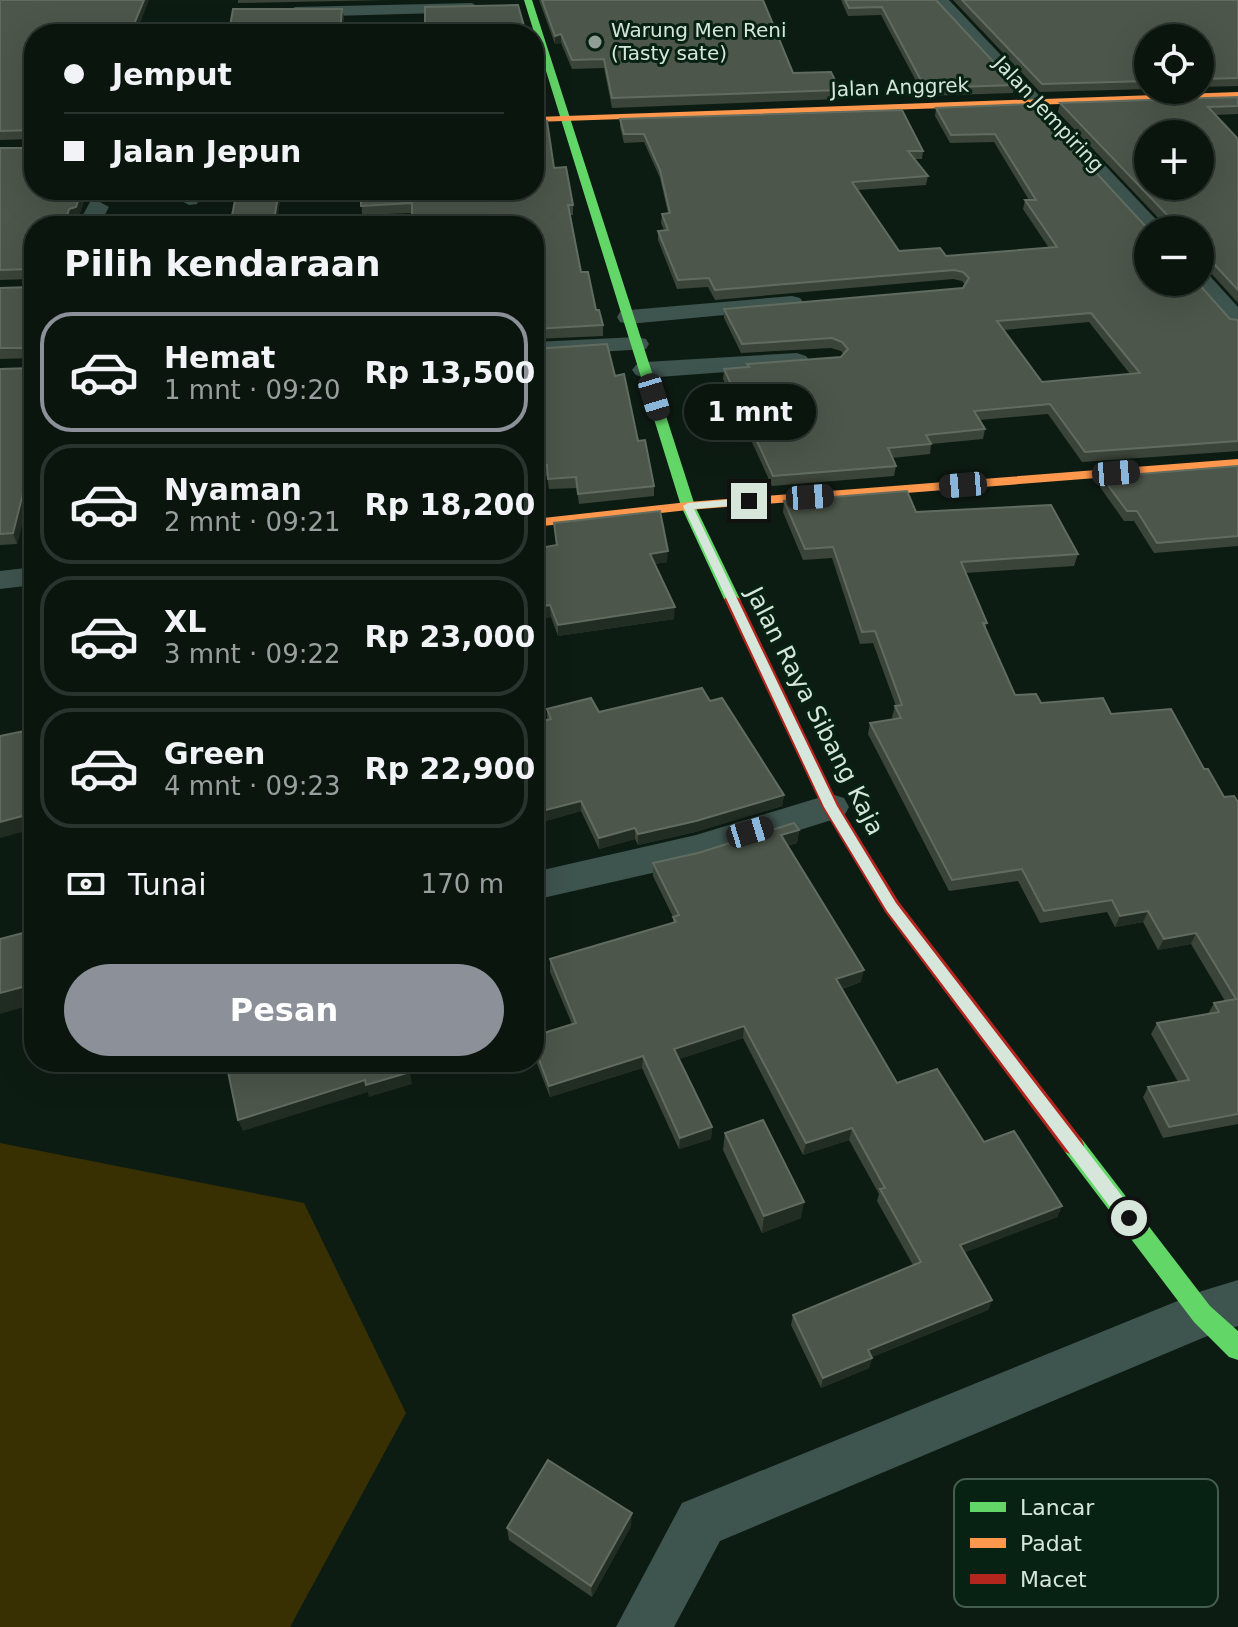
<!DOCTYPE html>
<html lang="id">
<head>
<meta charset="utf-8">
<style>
  body { margin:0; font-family:"DejaVu Sans",sans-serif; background:#131e17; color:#f1f3f6; height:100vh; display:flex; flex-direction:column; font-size:30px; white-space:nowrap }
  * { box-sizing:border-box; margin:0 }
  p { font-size:26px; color:#999f9e }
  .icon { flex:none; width:44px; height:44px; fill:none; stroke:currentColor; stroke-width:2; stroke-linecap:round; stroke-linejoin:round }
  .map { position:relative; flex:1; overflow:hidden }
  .details { position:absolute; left:24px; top:216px; width:520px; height:856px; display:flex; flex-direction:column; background:#0a150e; border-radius:32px; box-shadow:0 8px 32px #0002,0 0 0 2px #2a342e }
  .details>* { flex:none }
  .hud { position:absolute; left:24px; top:24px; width:520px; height:176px; border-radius:32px; box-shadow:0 8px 32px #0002,0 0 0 2px #2a342e; display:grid; align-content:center; height:176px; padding:0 40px; background:#0a150e }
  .controls { position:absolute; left:1134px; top:24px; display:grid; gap:16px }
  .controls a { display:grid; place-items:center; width:80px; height:80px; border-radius:50%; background:#0a150e; box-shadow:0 8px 32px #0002,0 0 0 2px #2a342e; font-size:40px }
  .end { position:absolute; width:36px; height:36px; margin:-18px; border:10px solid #d7e6db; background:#111; box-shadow:0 0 0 4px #111 }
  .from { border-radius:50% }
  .bubble { position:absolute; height:56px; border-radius:28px; background:#0a150e; box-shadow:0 8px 32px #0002,0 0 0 2px #2a342e; font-size:26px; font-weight:700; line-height:56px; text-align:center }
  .car { position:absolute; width:24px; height:48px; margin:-24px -12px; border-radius:10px; box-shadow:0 0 6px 2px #0007; background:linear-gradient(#222 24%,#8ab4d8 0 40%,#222 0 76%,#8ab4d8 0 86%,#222 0) }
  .hud b { display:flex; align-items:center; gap:28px; height:76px; font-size:30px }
  .hud b+b { border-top:2px solid #2a342e }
  .hud i { width:20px; height:20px; background:#f1f3f6 }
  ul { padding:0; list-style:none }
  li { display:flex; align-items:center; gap:24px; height:120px; margin:0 16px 12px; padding:0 24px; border:4px solid #2a342e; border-radius:32px }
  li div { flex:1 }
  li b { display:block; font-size:30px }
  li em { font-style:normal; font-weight:700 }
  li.on { border-color:#8c9099 }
  li>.icon { width:72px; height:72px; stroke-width:1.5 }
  h2 { padding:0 40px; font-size:36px; line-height:96px }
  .pay { display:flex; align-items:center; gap:20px; height:88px; padding:0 40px; font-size:30px }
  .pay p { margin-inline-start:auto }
  .button { display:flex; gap:16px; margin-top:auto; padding:16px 40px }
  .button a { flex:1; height:92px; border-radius:48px; background:#8c9099; color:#fff; font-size:32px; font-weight:700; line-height:92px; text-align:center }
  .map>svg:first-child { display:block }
</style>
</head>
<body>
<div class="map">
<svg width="1238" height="1627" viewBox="0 0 1238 1627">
  <rect width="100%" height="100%" fill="#0d1c13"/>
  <!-- green -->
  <polygon fill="#383003" points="0,1143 304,1203 406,1413 290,1627 0,1627"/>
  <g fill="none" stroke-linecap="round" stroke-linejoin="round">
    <!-- street -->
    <g fill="#3e544f" fill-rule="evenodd">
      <polygon points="932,0 949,0 1166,230 1148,230 1147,235"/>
      <polygon points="472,3 480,8 478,12 295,17 287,12 295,7"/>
      <polygon points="181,190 203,190 197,204 189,205 178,199"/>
      <polygon points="98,201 109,207 99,226 77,226 90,202"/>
      <polygon points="1200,272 1208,274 1238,307 1238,328 1229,326 1190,282 1200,282"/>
      <polygon points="792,296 800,298 804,303 800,308 629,324 620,322 617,317 620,312 629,310"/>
      <polygon points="637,337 646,339 649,344 646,349 534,356 534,342"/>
      <polygon points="797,353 806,356 810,361 806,366 645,378 636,375 632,370 636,365 645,362"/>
      <polygon points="34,567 34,585 0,589 0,571"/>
      <polygon points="831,794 844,798 849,807 844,816 696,863 534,900 534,872 696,835"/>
      <polygon points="1238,1280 1238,1326 1205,1337 720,1541 674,1627 616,1627 682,1503 1202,1291"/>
    </g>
    <!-- fast -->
    <g fill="#63d668" fill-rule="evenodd">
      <polygon points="524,0 532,0 695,506 740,599 737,602 727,602 724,599 681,506"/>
      <polygon points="1073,1135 1081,1138 1210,1306 1238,1331 1238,1360 1229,1357 1194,1322 1065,1152 1062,1145 1065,1138"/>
    </g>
    <!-- slow -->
    <g fill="#ff974d" fill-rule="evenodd">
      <polygon points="1238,92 1238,98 534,122 536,117"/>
      <polygon points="1238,459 1238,467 688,510 534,527 534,519 688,502"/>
    </g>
    <!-- jam -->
    <polygon fill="#b3261e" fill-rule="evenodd" points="732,594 740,599 839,805 899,902 1081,1138 1084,1145 1081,1152 1073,1155 1065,1152 885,912 822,807 724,599"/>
  </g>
  <!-- wall -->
  <g fill="#3b4438" fill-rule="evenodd">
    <polygon points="0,0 34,34 79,217 72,219 70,226 34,226 34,476 17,544 0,545 0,369 33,368 33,358 0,359 0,288 33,287 33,279 0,280 0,148 31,148 33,139 0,140"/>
    <polygon points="238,0 388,0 238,3"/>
    <polygon points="539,0 763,0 793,73 840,90 839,99 612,108 604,68 572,69 561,43 555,44"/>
    <polygon points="841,0 936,0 1015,85 1013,93 924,96 881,15 848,16"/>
    <polygon points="953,0 1238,0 1238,86 1200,87 1200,38 1148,38 1148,89 1040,92"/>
    <polygon points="342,9 344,17 342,34 231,34 230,26"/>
    <path d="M 1238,97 L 1238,114 L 1215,115 L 1238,139 L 1238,303 L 1210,272 L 1200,270 L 1148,230 L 1230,319 L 1238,320 L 1238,451 L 1082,462 L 1048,414 L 979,420 L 985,429 L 983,439 L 931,444 L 930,454 L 892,458 L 896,466 L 894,476 L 772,486 L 723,379 L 724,369 L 747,367 L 747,364 L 841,357 L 844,355 L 841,351 L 831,348 L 741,353 L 724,318 L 724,309 L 963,288 L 965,285 L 962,281 L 953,279 L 715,300 L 708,287 L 677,289 L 658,240 L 658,231 L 664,230 L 661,223 L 662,214 L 668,213 L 660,178 L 644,142 L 624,143 L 620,127 L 620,119 L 923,151 L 922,159 L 915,159 L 928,176 L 926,185 L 858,190 L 899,251 L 946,256 L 1049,248 L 1023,209 L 1025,200 L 1029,200 L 994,142 L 950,143 L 935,116 L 936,108 L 1033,104 L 1147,228 L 1151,228 L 1164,224 L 1058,112 L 1060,103 ZM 1089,322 L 1130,374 L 1042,382 L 1004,330 Z"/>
    <polygon points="554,168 573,205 573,215 570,215 581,272 596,310 603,325 603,336 534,339 534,226 413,226 412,213 362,215 361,195 280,200 276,226 230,226 236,194 204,195 203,190 534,190"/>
    <polygon points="534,349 615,376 654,486 654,496 579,504 577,488 549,489 547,476 534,476"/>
    <polygon points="1238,466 1238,546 1154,553 1134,521 1124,521 1100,487 1102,477"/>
    <polygon points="784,501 916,512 1078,554 1074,566 965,573 987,623 985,629 1015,695 1041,703 1111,714 1204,769 1224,797 1238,802 1238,1124 1163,1138 1143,1097 1148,1087 1178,1082 1151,1034 1157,1023 1208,1014 1214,1003 1225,1001 1191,944 1158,950 1143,922 1115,927 1107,912 1040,923 1018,881 949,891 868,734 870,723 893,719 892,717 895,706 896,706 873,643 860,644 832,558 803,560 783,512"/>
    <polygon points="554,523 667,562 655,564 674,619 558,636 551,617 534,620 534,549 556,545"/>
    <polygon points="710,701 784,795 782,806 695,832 638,845 635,839 599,849 581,811 535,824 534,822 534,723 547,720 547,709 599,712"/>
    <polygon points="799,830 797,843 787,846 861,982 842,989 897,1083 984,1142 1062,1206 1057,1217 965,1252 992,1300 988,1310 872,1357 869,1368 821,1388 791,1325 793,1315 913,1265 877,1201 879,1194 849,1140 803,1155 743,1038 679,1059 712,1127 711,1139 679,1149 642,1068 550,1097 534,1056 534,1036 572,1024 550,972 550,959 673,923 673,917 653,876 653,863"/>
    <polygon points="725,1133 801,1218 762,1233 723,1150"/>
    <polygon points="631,1526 592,1597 509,1540 507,1528"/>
  </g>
  <!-- shaded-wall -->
  <g fill="#212d22">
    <polygon points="144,0 149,0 136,34 130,34"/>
    <polygon points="342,9 344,17 342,34 340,34"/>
    <polygon points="561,34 561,43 555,44 555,36"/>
    <polygon points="544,100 544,109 534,111 534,102"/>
    <polygon points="82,190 88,190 79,217 72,219 70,226 64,226 69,209"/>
    <polygon points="278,190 280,200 276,226 273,226"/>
    <polygon points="34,450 34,476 17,544 13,533"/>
    <polygon points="668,551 667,562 649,565 650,554"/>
    <polygon points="550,605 551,617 534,620 534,608"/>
    <polygon points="675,607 674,619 558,636 558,625"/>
    <polygon points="784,795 782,806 695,832 638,845 638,834"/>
    <polygon points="581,801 581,811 535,824 534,813"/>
    <polygon points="34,813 34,829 0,838 0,822"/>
    <polygon points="635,828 635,839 599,849 599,838"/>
    <polygon points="799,830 797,843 779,848 781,835"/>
    <polygon points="1148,911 1143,922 1115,927 1120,916"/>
    <polygon points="1196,933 1191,944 1158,950 1164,939"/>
    <polygon points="864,970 861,982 834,991 836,979"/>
    <polygon points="34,984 34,1004 0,1014 0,993"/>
    <polygon points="744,1026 743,1038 674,1061 674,1049"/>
    <polygon points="643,1056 642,1068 550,1097 549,1086"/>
    <polygon points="410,1072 412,1084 369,1097 366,1085"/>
    <polygon points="365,1080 368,1092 243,1131 238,1120"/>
    <polygon points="712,1127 711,1139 679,1149 680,1138"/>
    <polygon points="852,1128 849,1140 803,1155 806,1143"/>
    <polygon points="804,1202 801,1218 762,1233 764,1216"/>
    <polygon points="1062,1206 1057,1217 956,1256 960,1245"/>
    <polygon points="992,1300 988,1310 865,1360 868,1350"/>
    <polygon points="872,1358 869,1368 821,1388 823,1378"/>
    <polygon points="632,1513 631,1526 592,1597 591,1586"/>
  </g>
  <!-- building -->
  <g fill="#4c564a" stroke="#616c60" stroke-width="2" fill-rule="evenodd">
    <polygon points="0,0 144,0 130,34 34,34 34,133 31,130 0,131"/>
    <polygon points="542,0 763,0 793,73 831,72 840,90 612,98 604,59 572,60 561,34 555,36"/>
    <polygon points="845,0 936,0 1015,85 925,88 882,7 849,8"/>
    <polygon points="962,0 1238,0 1238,78 1200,79 1200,38 1148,38 1148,81 1042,84"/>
    <polygon points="518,5 524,26 531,29 531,34 425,34 425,7"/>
    <polygon points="233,9 342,9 340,34 240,34 242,25 230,26"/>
    <polygon points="534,62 544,100 534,102"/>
    <path d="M 1238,97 L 1238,106 L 1208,107 L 1238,139 L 1238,290 L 1213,263 L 1201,260 L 1200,269 L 1200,230 L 1148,230 L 1148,282 L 1197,282 L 1230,319 L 1238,320 L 1238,441 L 1085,452 L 1050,404 L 974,411 L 985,429 L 926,435 L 931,444 L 888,448 L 896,466 L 773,476 L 724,369 L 749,367 L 747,364 L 841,357 L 848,349 L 842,342 L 832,338 L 742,344 L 724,309 L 963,288 L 969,278 L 963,272 L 954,270 L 715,290 L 709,278 L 678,280 L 658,231 L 668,230 L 662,214 L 670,213 L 660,170 L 644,134 L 624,134 L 620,119 L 902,110 L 923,151 L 908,151 L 928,176 L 852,182 L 899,251 L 940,248 L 946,256 L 1057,247 L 1025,200 L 1036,200 L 995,134 L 951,135 L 936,108 L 1033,104 L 1147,228 L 1151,228 L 1153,224 L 1169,224 L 1171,219 L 1060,103 ZM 1148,134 L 1200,134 L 1200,186 L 1148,186 ZM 1091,313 L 1140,373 L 1042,382 L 997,321 Z"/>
    <polygon points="534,119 547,121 554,168 566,167 573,205 568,205 581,272 588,272 596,310 599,310 603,325 534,329 534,226 446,226 446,216 412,217 412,203 361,206 361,190 534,190"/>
    <polygon points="34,134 34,190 82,190 76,207 69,209 64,226 34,226 34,450 13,533 0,534 0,369 33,368 33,348 0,348 0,288 33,287 33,269 0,270 0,148 31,148"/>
    <polygon points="237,190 279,190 273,226 230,226"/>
    <polygon points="607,344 615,376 624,374 638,441 645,440 654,486 578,494 576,477 548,479 547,465 534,466 534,349"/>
    <polygon points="1238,466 1238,536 1157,543 1137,511 1127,511 1102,477"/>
    <polygon points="907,491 916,512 1051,505 1078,554 961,562 987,623 983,623 1015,695 1036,694 1041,703 1103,698 1111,714 1171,709 1204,769 1208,769 1224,797 1234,796 1238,802 1238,1114 1169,1127 1148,1087 1189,1080 1157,1023 1219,1012 1214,1003 1236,999 1196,933 1164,939 1148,911 1120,916 1112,900 1044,911 1022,869 952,880 870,723 901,718 895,706 902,705 875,631 862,632 833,547 805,549 784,501"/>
    <polygon points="660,511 668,551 650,554 675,607 558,625 550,605 534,608 534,549 557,545 554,523"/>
    <polygon points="702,688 710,701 722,698 784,795 696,821 638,834 635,828 599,838 581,801 534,813 534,723 551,719 547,709 591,698 599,712"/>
    <polygon points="34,729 34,813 0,822 0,736"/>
    <polygon points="794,823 799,830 781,835 864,970 836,979 897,1083 937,1069 984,1142 1014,1131 1062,1206 960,1245 992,1300 868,1350 872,1358 823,1378 793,1315 921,1262 880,1189 885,1188 852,1128 806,1143 744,1026 674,1049 712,1127 680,1138 643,1056 549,1086 534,1046 534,1036 576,1023 550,959 676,922 673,917 679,915 653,863 698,853"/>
    <polygon points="34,930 34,984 0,993 0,939"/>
    <polygon points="226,1062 407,1062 410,1072 366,1085 365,1080 238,1120"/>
    <polygon points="763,1120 804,1202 764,1216 725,1133"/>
    <polygon points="548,1460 632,1513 591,1586 507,1528"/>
  </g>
  <!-- route -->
  <polygon fill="#d7e6db" points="749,498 752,499 752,504 694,509 837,806 896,903 1135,1213 1137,1218 1135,1224 1123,1224 887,911 824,807 683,506 688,503"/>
  <!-- markers -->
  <circle fill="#909f95" stroke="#072212" stroke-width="3" cx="595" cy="42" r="8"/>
  <g text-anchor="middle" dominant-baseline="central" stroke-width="6" stroke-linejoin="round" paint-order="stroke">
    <!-- far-poi labels -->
    <g font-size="20" fill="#d7e6db" stroke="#072212" text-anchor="start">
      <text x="611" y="30">Warung Men Reni<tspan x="611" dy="23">(Tasty sate)</tspan></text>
    </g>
    <!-- far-street labels -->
    <g font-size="20" fill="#d7e6db" stroke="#072212">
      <text transform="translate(900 87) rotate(-2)">Jalan Anggrek</text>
      <text transform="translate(1049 114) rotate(47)">Jalan Jempiring</text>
    </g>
    <!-- street labels -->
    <g font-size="24" fill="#d7e6db" stroke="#072212">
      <text transform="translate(815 711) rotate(63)">Jalan Raya Sibang Kaja</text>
    </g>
  </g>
  <!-- legend -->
  <rect x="954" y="1479" width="264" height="128" rx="12" fill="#072212" stroke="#455d4e" stroke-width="2"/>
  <rect x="970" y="1502" width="36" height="10" fill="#63d668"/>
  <rect x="970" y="1538" width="36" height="10" fill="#ff974d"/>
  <rect x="970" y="1574" width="36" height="10" fill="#b3261e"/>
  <g font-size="22" fill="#d7e6db">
    <text x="1020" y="1515">Lancar</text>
    <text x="1020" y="1551">Padat</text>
    <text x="1020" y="1587">Macet</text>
  </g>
</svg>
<div class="controls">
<a><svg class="icon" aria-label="locate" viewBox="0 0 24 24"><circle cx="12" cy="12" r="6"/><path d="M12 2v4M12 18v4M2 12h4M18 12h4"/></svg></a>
<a>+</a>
<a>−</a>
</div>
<i class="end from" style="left:1129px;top:1218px"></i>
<i class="end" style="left:749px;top:501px"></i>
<div class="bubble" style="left:684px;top:384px;width:132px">1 mnt</div>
<i class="car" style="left:654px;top:397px;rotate:163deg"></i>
<i class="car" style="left:1116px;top:473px;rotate:85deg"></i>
<i class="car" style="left:963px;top:485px;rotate:265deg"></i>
<i class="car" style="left:810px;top:497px;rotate:86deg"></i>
<i class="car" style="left:750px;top:832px;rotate:73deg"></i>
<div class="hud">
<b><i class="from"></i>Jemput</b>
<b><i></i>Jalan Jepun</b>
</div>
<section class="details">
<h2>Pilih kendaraan</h2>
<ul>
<li class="on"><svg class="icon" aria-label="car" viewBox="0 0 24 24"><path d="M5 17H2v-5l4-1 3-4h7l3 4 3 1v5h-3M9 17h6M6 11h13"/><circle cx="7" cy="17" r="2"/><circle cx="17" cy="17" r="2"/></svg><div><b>Hemat</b><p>1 mnt · 09:20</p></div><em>Rp 13,500</em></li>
<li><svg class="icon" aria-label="car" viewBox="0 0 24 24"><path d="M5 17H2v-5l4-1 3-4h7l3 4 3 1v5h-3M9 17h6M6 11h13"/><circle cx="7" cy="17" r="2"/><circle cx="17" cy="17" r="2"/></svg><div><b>Nyaman</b><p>2 mnt · 09:21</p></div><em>Rp 18,200</em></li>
<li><svg class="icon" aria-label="car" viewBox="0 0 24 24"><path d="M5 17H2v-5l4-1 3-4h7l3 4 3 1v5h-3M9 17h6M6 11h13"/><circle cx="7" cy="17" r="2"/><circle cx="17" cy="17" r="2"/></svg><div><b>XL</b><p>3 mnt · 09:22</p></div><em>Rp 23,000</em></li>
<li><svg class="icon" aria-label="car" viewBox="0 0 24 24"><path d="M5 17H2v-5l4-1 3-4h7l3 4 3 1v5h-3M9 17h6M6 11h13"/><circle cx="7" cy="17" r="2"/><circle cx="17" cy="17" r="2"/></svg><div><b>Green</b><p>4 mnt · 09:23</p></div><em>Rp 22,900</em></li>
</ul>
<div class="pay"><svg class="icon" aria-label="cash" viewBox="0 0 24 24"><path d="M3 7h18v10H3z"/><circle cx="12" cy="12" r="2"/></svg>Tunai<p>170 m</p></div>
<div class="button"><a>Pesan</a></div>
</section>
</div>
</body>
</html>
